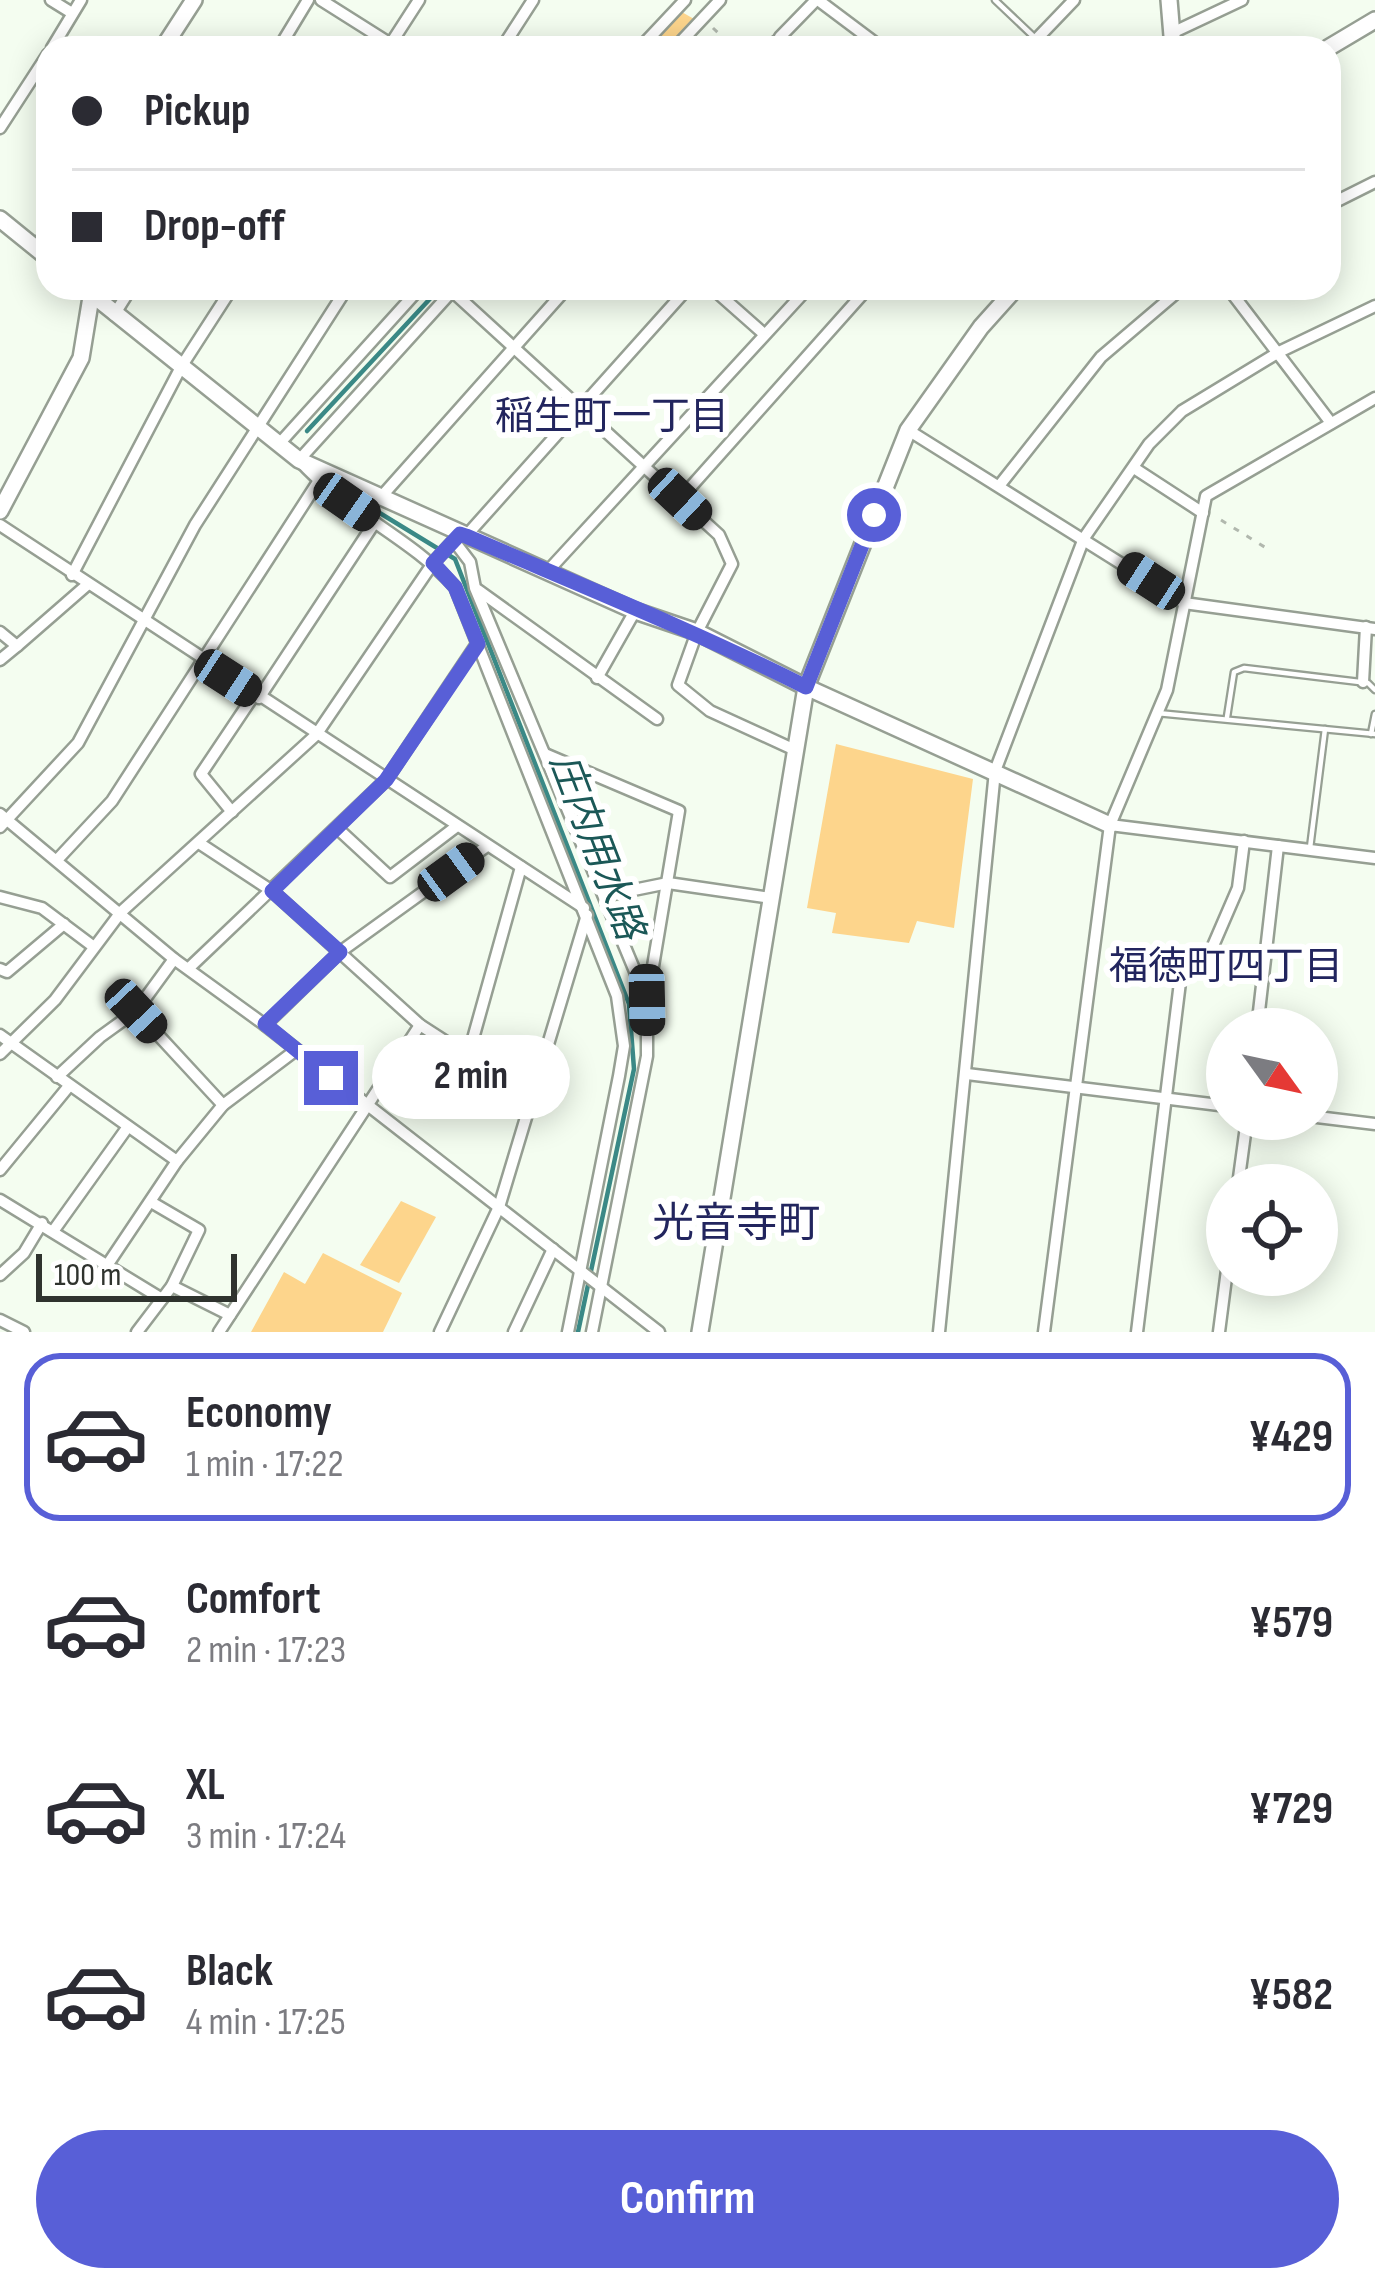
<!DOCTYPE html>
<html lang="en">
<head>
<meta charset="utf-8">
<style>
  body { margin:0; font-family:"Sofia Sans Condensed","Noto Sans JP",sans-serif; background:#f7f7f7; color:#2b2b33; height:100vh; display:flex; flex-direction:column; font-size:45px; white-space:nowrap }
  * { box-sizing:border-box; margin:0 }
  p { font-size:39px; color:#7c7c81 }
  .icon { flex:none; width:66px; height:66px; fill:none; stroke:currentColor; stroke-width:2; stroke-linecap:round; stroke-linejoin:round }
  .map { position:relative; height:1332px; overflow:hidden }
  .drawer { display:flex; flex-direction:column; background:#fff; flex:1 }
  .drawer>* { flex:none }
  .banner { position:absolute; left:36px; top:36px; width:1305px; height:264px; border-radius:36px; box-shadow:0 6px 30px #0003; display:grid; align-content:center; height:264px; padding:0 36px; background:#fff }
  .needle { width:78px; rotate:123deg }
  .controls { position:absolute; left:1206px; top:1008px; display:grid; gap:24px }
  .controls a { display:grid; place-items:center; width:132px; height:132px; border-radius:50%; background:#fff; box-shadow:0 6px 30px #0003; font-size:60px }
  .scale { position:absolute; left:36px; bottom:30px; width:201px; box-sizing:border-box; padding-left:12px; border:6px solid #2f332e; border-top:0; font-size:33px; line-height:42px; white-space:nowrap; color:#2f332e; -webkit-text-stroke:9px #fff; paint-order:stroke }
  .end { position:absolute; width:54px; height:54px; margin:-27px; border:15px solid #585fd7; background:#fff; box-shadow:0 0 0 6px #fff }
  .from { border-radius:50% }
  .bubble { position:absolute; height:84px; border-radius:42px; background:#fff; box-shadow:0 6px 30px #0003; font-size:39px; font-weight:700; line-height:84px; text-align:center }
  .car { position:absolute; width:36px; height:72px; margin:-36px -18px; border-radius:15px; box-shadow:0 0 9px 3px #0007; background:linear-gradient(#222 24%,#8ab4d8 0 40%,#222 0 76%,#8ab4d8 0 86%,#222 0) }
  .banner b { display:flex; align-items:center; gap:42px; height:114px; font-size:45px }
  .banner b+b { border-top:3px solid #e1e1e2 }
  .banner i { width:30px; height:30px; background:#2b2b33 }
  ul { padding:21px 0 0; list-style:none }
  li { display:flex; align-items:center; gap:36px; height:168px; margin:0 24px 18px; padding:0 12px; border:6px solid transparent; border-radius:36px }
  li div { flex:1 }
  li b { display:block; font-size:45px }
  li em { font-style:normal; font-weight:700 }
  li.selected { border-color:#585fd7 }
  li>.icon { width:108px; height:108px; stroke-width:1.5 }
  .primary-button { display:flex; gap:24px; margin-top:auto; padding:24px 36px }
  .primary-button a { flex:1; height:138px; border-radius:72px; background:#585fd7; color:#fff; font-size:48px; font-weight:700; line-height:138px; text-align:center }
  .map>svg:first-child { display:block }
</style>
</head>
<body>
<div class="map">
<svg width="1375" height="1332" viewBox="0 0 1375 1332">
  <rect width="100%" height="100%" fill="#f4fdf0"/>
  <!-- green -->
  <g fill="#fdd58c">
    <polygon points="680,11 694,19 693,24 669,48 663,48 654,40"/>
    <polygon points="836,744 973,779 954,928 917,921 909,943 832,933 836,913 807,908"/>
    <polygon points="401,1201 436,1217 399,1283 360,1265"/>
    <polygon points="323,1253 402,1293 383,1332 251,1332 284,1272 305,1284"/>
  </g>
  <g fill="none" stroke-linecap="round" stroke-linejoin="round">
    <!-- stream -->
    <g stroke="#3a8986" stroke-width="4.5">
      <polyline points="655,48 658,45"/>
      <polyline points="307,431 440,288"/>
      <polyline points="370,507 455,559 629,1004 634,1069 578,1332"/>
    </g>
    <!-- lane casing -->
    <g stroke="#969f93" stroke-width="9">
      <g id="lane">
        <polyline points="995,0 1034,37"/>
        <polyline points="762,48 776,38"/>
        <polyline points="1157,713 1375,734"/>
        <polyline points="1227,717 1234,672 1244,668 1368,683 1375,690"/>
        <polyline points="1371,734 1375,714"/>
        <polyline points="1310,848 1325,729"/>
      </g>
    </g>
    <!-- street casing -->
    <g stroke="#969f93" stroke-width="15">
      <g id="street">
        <polyline points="51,0 72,13"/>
        <polyline points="321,0 397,48"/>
        <polyline points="818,0 882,48"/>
        <polyline points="1174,32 1242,0"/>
        <polyline points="780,37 816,0"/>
        <polyline points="52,48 81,0"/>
        <polyline points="279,48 308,0"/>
        <polyline points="388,48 419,0"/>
        <polyline points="502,48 533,0"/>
        <polyline points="640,48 685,0"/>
        <polyline points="675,48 720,0"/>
        <polyline points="1028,48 1074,0"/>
        <polyline points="0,128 48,54"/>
        <polyline points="1329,205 1375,182"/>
        <polyline points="36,248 48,229"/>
        <path d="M 455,288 L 299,460 C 344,511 410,537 455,587 L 617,996 L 624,1046 L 619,1076 L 568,1332"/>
        <polyline points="712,288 764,334"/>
        <polyline points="1228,288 1331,423"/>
        <polyline points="452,291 719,535 732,564 697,632 678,685 710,711 795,750"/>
        <polyline points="114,315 131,288"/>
        <polyline points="908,430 1184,603 1375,629"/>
        <polyline points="279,444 420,288"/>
        <polyline points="1134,468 1203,513"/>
        <polyline points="999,486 1101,357 1182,288"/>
        <polyline points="381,497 567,288"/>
        <polyline points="680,499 868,288"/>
        <polyline points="0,525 584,908"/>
        <polyline points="466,536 688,288"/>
        <polyline points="454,541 470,562 475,588 647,1000 647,1056 592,1332"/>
        <polyline points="547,572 808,288"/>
        <polyline points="72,575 181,367 232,288"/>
        <polyline points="478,590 657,719"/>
        <polyline points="0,632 17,646 87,585"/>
        <polyline points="0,660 17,646"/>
        <polyline points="597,678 635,611"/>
        <polyline points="1363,682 1366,627"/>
        <polyline points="259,698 375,522"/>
        <polyline points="545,754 679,811 648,996"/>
        <polyline points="232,812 201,774 254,695"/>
        <polyline points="0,814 174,959 265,1025 659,1332"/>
        <polyline points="1110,825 1375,858"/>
        <polyline points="0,827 78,743 195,525 347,288"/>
        <polyline points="337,828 390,877 457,826"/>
        <polyline points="199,843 272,891 420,1025 530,1096"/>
        <polyline points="57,860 112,801 318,482"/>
        <polyline points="604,896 668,883 771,898"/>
        <polyline points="0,897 42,908 94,947"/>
        <polyline points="189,968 386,780 477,644"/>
        <polyline points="0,969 7,972 64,924"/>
        <polyline points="136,1011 223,1105"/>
        <polyline points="265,1025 340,952 487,846"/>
        <polyline points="1257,1029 1278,846"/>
        <polyline points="0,1035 177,1161"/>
        <polyline points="469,1053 521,867"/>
        <polyline points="0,1054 55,1000 121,912 316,735 433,563 456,538"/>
        <polyline points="967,1074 1227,1106"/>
        <polyline points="57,1077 100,1037 136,1011 174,959"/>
        <polyline points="1317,1117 1375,1124"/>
        <polyline points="0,1170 69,1086"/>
        <polyline points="1238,1185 1247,1119"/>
        <polyline points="0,1200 162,1299"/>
        <polyline points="54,1230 127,1128"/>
        <polyline points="108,1264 177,1161 223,1105 296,1050"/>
        <polyline points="0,1275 24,1253 42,1223"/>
        <polyline points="172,1286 230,1315"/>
        <polyline points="0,1320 24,1332"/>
        <polyline points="137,1332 172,1286 199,1230 151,1202"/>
        <polyline points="219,1332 420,1025"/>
        <polyline points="440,1332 499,1207 587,915"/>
        <polyline points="514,1332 553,1249"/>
        <polyline points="939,1332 995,771 1084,538 1149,444 1182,411 1279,352 1375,306"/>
        <polyline points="1044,1332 1110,825 1167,690 1206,496 1375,398"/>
        <polyline points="1137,1332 1182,966 1203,969 1238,888 1244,841"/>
        <polyline points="1219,1332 1227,1270"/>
      </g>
    </g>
    <!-- secondary casing -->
    <g stroke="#969f93" stroke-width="20">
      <g id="secondary">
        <polyline points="1169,0 1173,48"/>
        <polyline points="163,48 194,0"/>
        <polyline points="1328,48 1375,20"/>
        <polyline points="0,219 48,258"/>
        <polyline points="84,288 299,460 635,611 697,632 806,687 1110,825"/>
        <polyline points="0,511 81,358 92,291"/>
        <polyline points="700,1332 806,687 908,430 981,327 1016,288"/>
      </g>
    </g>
    <!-- path -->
    <g stroke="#b1b8ae" stroke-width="3" stroke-dasharray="6 9" stroke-linecap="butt">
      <polyline points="713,28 734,48"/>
      <polyline points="1221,520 1271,551"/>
    </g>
    <!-- lane -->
    <use href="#lane" stroke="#fff" stroke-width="4.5"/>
    <!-- street -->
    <use href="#street" stroke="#fff" stroke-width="10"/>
    <!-- secondary -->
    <use href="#secondary" stroke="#fff" stroke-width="15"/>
  </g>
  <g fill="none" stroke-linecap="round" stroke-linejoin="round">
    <!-- route -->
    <path stroke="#585fd7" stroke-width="15" d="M 331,1078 L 265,1024 L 340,952 L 272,891 L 386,780 L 478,644 L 455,587 L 433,563 L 460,534 L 466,536 C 580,585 695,631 806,687 L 874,515"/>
  </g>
  <g text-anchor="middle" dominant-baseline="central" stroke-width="12" stroke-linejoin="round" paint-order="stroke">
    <!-- neighbourhood labels -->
    <g font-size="39" fill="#22255e" stroke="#fff">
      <text x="612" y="417">稲生町一丁目</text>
      <text x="1226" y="967">福徳町四丁目</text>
    </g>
    <!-- water labels -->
    <g font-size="39" font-style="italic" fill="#1b5857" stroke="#fff">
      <text transform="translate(596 847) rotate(69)">庄内用水路</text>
    </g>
    <!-- quarter labels -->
    <g font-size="42" fill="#22255e" stroke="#fff">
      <text x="736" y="1224">光音寺町</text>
    </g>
  </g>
</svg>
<div class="controls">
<a><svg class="needle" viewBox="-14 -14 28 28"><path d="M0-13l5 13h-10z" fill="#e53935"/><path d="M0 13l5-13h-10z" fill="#7c7c81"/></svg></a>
<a><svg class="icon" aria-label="locate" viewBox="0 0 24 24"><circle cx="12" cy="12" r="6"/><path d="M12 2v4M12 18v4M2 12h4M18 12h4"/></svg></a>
</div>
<div class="scale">100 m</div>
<i class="end from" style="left:874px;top:515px"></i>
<i class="end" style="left:331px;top:1078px"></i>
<div class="bubble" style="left:372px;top:1035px;width:198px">2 min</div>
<i class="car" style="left:680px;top:499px;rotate:133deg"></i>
<i class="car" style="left:347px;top:502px;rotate:125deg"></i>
<i class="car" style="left:1151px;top:581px;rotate:303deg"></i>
<i class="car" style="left:228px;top:678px;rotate:123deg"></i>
<i class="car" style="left:451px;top:872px;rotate:54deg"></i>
<i class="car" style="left:647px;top:1000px;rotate:179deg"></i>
<i class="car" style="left:136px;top:1011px;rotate:137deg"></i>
<div class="banner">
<b><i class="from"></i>Pickup</b>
<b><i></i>Drop-off</b>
</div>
</div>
<section class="drawer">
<ul>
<li class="selected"><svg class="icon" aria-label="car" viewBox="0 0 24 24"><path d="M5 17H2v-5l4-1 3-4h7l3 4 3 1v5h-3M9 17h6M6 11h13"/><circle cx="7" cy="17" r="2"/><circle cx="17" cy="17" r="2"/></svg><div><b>Economy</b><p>1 min · 17:22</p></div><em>¥429</em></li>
<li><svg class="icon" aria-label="car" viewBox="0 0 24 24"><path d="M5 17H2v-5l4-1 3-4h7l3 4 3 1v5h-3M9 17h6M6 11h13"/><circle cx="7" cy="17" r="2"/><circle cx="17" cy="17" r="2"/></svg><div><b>Comfort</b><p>2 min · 17:23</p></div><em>¥579</em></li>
<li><svg class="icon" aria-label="car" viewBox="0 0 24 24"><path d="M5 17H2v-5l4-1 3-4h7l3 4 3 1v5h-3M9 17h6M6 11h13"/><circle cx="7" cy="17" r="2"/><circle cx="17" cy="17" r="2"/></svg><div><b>XL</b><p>3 min · 17:24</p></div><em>¥729</em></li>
<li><svg class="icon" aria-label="car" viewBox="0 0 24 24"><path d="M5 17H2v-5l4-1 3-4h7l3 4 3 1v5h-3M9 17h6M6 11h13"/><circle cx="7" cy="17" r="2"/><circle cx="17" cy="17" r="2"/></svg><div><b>Black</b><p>4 min · 17:25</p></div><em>¥582</em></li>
</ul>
<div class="primary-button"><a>Confirm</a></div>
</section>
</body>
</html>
